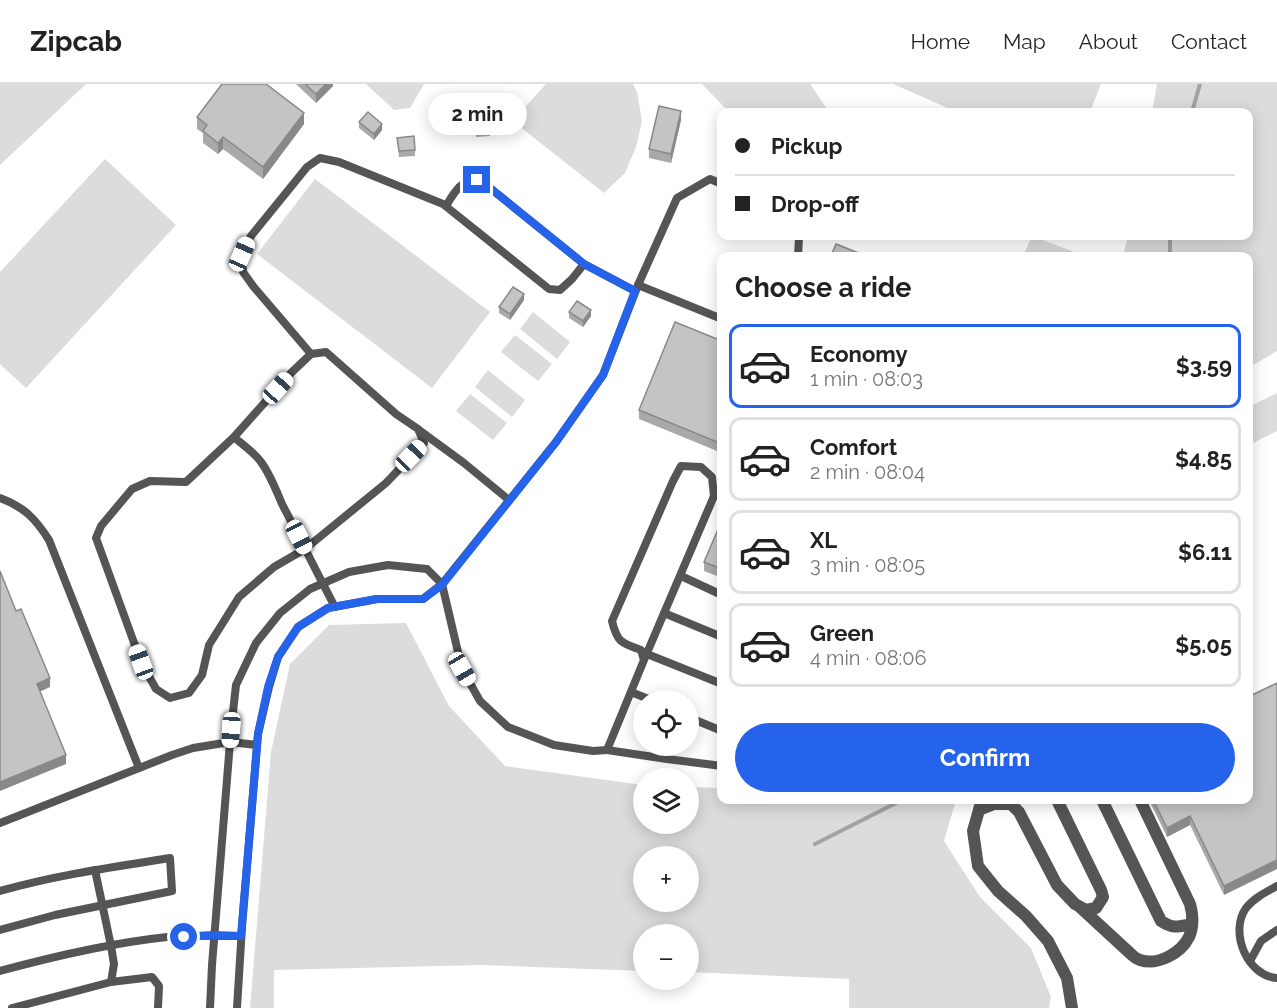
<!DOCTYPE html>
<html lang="en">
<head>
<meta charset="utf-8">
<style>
  body { margin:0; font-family:Raleway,sans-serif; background:#f6f6f6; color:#222; height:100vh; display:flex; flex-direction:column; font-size:22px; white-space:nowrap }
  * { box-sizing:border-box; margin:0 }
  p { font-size:20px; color:#767676 }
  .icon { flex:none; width:33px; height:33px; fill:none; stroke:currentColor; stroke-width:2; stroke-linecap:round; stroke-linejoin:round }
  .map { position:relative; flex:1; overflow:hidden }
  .drawer { position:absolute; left:717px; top:168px; width:536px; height:552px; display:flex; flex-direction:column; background:#fff; border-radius:12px; box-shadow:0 3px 15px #0003 }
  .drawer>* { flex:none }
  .banner { position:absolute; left:717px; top:24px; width:536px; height:132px; border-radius:12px; box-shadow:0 3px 15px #0003; display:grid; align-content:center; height:132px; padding:0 18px; background:#fff }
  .tools { position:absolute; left:633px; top:606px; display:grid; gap:12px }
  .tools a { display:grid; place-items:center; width:66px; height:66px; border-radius:50%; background:#fff; box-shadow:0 3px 15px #0003; font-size:30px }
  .end { position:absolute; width:27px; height:27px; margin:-14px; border:8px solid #2563eb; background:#fff; box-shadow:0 0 0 3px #fff }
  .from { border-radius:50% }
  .bubble { position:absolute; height:42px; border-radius:21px; background:#fff; box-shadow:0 3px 15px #0003; font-size:20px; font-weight:700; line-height:42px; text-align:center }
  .car { position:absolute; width:18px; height:36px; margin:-18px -9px; border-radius:8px; box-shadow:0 0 4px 2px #0007; background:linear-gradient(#fff 24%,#345 0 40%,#fff 0 76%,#345 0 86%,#fff 0) }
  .banner b { display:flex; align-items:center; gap:21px; height:57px; font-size:22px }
  .banner b+b { border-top:2px solid #e0e0e0 }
  .banner i { width:15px; height:15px; background:#222 }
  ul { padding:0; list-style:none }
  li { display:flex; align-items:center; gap:18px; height:84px; margin:0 12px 9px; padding:0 6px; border:3px solid #e0e0e0; border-radius:12px }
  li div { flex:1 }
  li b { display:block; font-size:22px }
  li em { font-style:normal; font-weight:700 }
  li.current { border-color:#2563eb }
  li>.icon { width:54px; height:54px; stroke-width:1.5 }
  h2 { padding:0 18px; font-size:27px; line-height:72px }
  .cta { display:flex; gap:12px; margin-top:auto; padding:12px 18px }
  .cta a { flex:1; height:69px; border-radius:36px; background:#2563eb; color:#fff; font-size:24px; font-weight:700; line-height:69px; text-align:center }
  header { display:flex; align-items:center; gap:36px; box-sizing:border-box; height:84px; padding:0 30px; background:#fff; border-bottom:2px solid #e0e0e0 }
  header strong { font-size:28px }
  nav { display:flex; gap:33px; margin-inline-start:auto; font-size:21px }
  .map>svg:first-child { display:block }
</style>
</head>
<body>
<header>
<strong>Zipcab</strong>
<nav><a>Home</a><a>Map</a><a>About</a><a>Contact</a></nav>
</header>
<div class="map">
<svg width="1277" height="924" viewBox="0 0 1277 924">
  <rect width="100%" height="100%" fill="#fff"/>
  <!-- green -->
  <g fill="#dcdcdc" fill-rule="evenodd">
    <polygon points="0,0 86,0 0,81"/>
    <polygon points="366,0 424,0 410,24 394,26"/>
    <polygon points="546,0 633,0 637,8 642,37 636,63 625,89 604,109 519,42 516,33"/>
    <polygon points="702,0 810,0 829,28 729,28"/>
    <polygon points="893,0 1101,0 1090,28 957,28"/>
    <polygon points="1157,0 1277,0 1277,267 1248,284 1248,172 1123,172 1128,152 1248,152 1248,28 1152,28"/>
    <polygon points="105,75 176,141 26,304 0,280 0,188"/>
    <polygon points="315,95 490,228 432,304 257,170"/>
    <polygon points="1032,152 1077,169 1075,172 1023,172"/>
    <polygon points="533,228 570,258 557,275 520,245"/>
    <polygon points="515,251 552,280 538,297 501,268"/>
    <polygon points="488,286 525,316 512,333 475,303"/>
    <polygon points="1277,309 1277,347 1251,360 1248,353 1248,323"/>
    <polygon points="470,310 507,339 493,356 456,327"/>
    <path d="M 406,539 L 449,622 L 505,682 L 643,701 L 644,740 L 688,740 L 689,703 L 721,704 L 722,716 L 956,716 L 944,757 L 980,813 L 1031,864 L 1051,913 L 1049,924 L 849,924 L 849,895 L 689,888 L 688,850 L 644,850 L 643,887 L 481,881 L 274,886 L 274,924 L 250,924 L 271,668 L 290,580 L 329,541 ZM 644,772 L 688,772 L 688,818 L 644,818 Z"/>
  </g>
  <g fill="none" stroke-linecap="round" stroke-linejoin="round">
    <!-- stream -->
    <g stroke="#a3a3a3" stroke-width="4">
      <polyline points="1192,28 1200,0"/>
      <polyline points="1170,172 1170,152"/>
      <polyline points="815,760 902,716"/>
    </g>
    <!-- service -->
    <g stroke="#555" stroke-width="8">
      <path d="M 446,122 C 452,112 463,92 478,96 C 481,97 487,102 490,104 L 584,180"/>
      <polyline points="797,152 799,154 798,172"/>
      <polyline points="638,201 722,235"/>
      <polyline points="311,270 253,202 243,188 242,170 251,152 307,83 320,74 339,78 443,120 549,205 560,206 572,195 584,180 635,207"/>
      <polyline points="419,346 464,379 509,416"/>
      <path d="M 234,353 L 292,288 L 311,270 L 326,268 L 396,330 L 418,345 L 424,359 L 386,399 L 305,465 L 274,483 L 239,513 L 209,561 L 202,591 L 189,609 L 170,614 L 156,605 L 141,578 L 96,454 L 101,442 L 132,405 L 150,397 L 186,398 L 234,353 C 243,361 255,369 261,378 C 270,390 276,406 282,420 C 300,454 317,489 335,523"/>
      <path d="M 0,414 C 24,423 35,434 49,456 L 139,684"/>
      <polyline points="681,492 722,511"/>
      <polyline points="664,529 722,553"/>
      <polyline points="647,570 722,600"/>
      <polyline points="631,608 651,616"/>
      <polyline points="688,633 722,647"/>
      <polyline points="607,666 667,675 722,682"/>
      <polyline points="0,739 172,671 193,664 230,658 257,661"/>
      <path d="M 1277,802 C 1266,808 1254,814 1246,824 C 1229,848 1247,892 1277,894"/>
      <path d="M 0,807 C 56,791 113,783 170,774 L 172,807 L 55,831 L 0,846"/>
      <polyline points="1250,877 1261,857 1277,846"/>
      <path d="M 0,887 C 55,872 111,859 167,853 C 192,851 217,852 241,852"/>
      <polyline points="111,898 152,893 159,902 158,924"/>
      <polyline points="12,924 111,898 114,880 111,862 95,786"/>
      <path d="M 210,924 L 212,881 L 231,646 L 236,601 L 256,559 L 280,529 L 310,505 L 349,488 L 388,481 L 427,485 L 442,500 L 462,585 L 480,617 L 508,643 L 554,661 L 593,667 L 607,666 L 644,576 L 641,566 C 621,559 617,558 612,537 L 673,397 L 681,382 L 701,383 L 712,393 L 714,412 L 644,576"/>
      <polyline points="237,924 242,843 258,650 269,603 278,573 298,543 328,524 377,515 423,515 442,500 556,358 603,291 638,201 677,114 710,95 722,100"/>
    </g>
    <!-- minor -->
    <g stroke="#555" stroke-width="12">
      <path d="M 1102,716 L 1161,837 C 1173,845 1178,843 1192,840"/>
      <polyline points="981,719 973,747 978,782 998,807 1026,832 1048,857 1067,894 1072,924"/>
      <polyline points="979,726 994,720 1011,720 1019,728 1057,801 1075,820 1086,826 1096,824 1103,813 1101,806 1057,716"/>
      <path d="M 1081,824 L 1132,871 C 1134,873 1137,875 1140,876 C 1158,882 1181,869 1189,853 C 1194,842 1193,831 1190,820 L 1140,716"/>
    </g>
  </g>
  <!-- wall -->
  <g fill="#a9a9a9">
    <polygon points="296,0 333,0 333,2 316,19"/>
    <polygon points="197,33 304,40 263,95 223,65 218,70 203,59 203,49 197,45"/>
    <polygon points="681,36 671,79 649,74 649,65"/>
    <polygon points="475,37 490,46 490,52 476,53"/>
    <polygon points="359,38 382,46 374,56 359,44"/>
    <polygon points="397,54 415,66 415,72 399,73"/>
    <polygon points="524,216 510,236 499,229 499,223"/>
    <polygon points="569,228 591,232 583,243 569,234"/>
    <polygon points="722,257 722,369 639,335 639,326"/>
    <polygon points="722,436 722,494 704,487 704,478"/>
    <polygon points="1149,716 1248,716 1224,811 1190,741 1167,753"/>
  </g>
  <!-- shaded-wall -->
  <g fill="#898989">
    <polygon points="326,0 333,0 333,2 316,19 316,10"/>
    <polygon points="681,27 681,36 671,79 671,70"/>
    <polygon points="304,29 304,40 263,95 263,83"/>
    <polygon points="382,40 382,46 374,56 374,50"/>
    <polygon points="223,53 223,65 218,70 218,59"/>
    <polygon points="524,210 524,216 510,236 510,230"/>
    <polygon points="591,226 591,232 583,243 583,237"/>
    <polygon points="50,594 50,603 37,609 37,600"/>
    <polygon points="66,671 66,680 0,707 0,698"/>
    <polygon points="1190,732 1190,741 1167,753 1167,744"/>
    <polygon points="1277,776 1277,785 1224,811 1224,802"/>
  </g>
  <!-- building -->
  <g fill="#c4c4c4" stroke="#898989" stroke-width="1.5">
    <polygon points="222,0 266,0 304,29 263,83 223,53 218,59 203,47 207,41 197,33"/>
    <polygon points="305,0 326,0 316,10"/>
    <polygon points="659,22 681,27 671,70 649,65"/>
    <polygon points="368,28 382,40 374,50 359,38"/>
    <polygon points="488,30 490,46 476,47 475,31"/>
    <polygon points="414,52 415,66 399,67 397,54"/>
    <polygon points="836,160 866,172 831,172"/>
    <polygon points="513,203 524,210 510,230 499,223"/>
    <polygon points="577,217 591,226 583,237 569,228"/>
    <polygon points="675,238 722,257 722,360 639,326"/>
    <polygon points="722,436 722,485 704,478"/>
    <polygon points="0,487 16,527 21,525 50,594 37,600 66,671 0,698"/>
    <polygon points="1277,599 1277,776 1224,802 1190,732 1167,744 1153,716 1248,716 1248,613"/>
  </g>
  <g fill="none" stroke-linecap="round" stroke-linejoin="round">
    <!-- route -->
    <polyline stroke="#2563eb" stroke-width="8" points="184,853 214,851 241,852 258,650 268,603 278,573 298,543 328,524 377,515 423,515 442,501 556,358 603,291 635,207 584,180 490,104 477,96"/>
  </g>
</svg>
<div class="tools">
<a><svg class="icon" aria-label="locate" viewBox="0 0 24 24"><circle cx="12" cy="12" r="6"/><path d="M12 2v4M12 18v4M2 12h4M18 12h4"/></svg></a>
<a><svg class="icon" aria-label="layers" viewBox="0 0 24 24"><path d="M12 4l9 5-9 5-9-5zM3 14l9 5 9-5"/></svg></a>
<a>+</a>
<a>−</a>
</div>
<i class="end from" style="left:184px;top:853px"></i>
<i class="end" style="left:477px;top:96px"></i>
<div class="bubble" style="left:428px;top:9px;width:99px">2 min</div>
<i class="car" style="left:242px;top:170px;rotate:24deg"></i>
<i class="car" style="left:278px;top:304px;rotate:42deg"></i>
<i class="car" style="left:411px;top:372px;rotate:44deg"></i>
<i class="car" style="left:299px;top:453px;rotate:153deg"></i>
<i class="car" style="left:141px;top:578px;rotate:340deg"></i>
<i class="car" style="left:462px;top:585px;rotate:150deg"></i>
<i class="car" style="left:231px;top:646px;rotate:184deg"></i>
<div class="banner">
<b><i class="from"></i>Pickup</b>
<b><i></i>Drop-off</b>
</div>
<section class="drawer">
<h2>Choose a ride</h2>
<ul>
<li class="current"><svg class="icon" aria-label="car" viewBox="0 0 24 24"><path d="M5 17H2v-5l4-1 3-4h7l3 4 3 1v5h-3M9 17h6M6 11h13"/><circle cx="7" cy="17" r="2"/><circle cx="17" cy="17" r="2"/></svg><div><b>Economy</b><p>1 min · 08:03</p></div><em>$3.59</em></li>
<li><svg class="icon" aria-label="car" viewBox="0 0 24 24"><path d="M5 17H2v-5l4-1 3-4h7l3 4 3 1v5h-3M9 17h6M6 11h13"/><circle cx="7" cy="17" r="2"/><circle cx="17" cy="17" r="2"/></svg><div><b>Comfort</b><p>2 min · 08:04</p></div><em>$4.85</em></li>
<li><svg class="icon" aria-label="car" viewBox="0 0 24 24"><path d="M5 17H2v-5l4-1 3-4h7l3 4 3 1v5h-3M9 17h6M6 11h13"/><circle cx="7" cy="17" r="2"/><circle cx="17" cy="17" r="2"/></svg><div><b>XL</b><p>3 min · 08:05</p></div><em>$6.11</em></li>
<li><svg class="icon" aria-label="car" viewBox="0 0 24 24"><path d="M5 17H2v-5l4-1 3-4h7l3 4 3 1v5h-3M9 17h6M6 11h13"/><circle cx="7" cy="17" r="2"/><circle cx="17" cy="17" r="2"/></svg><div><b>Green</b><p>4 min · 08:06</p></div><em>$5.05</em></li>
</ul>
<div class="cta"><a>Confirm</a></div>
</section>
</div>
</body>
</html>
